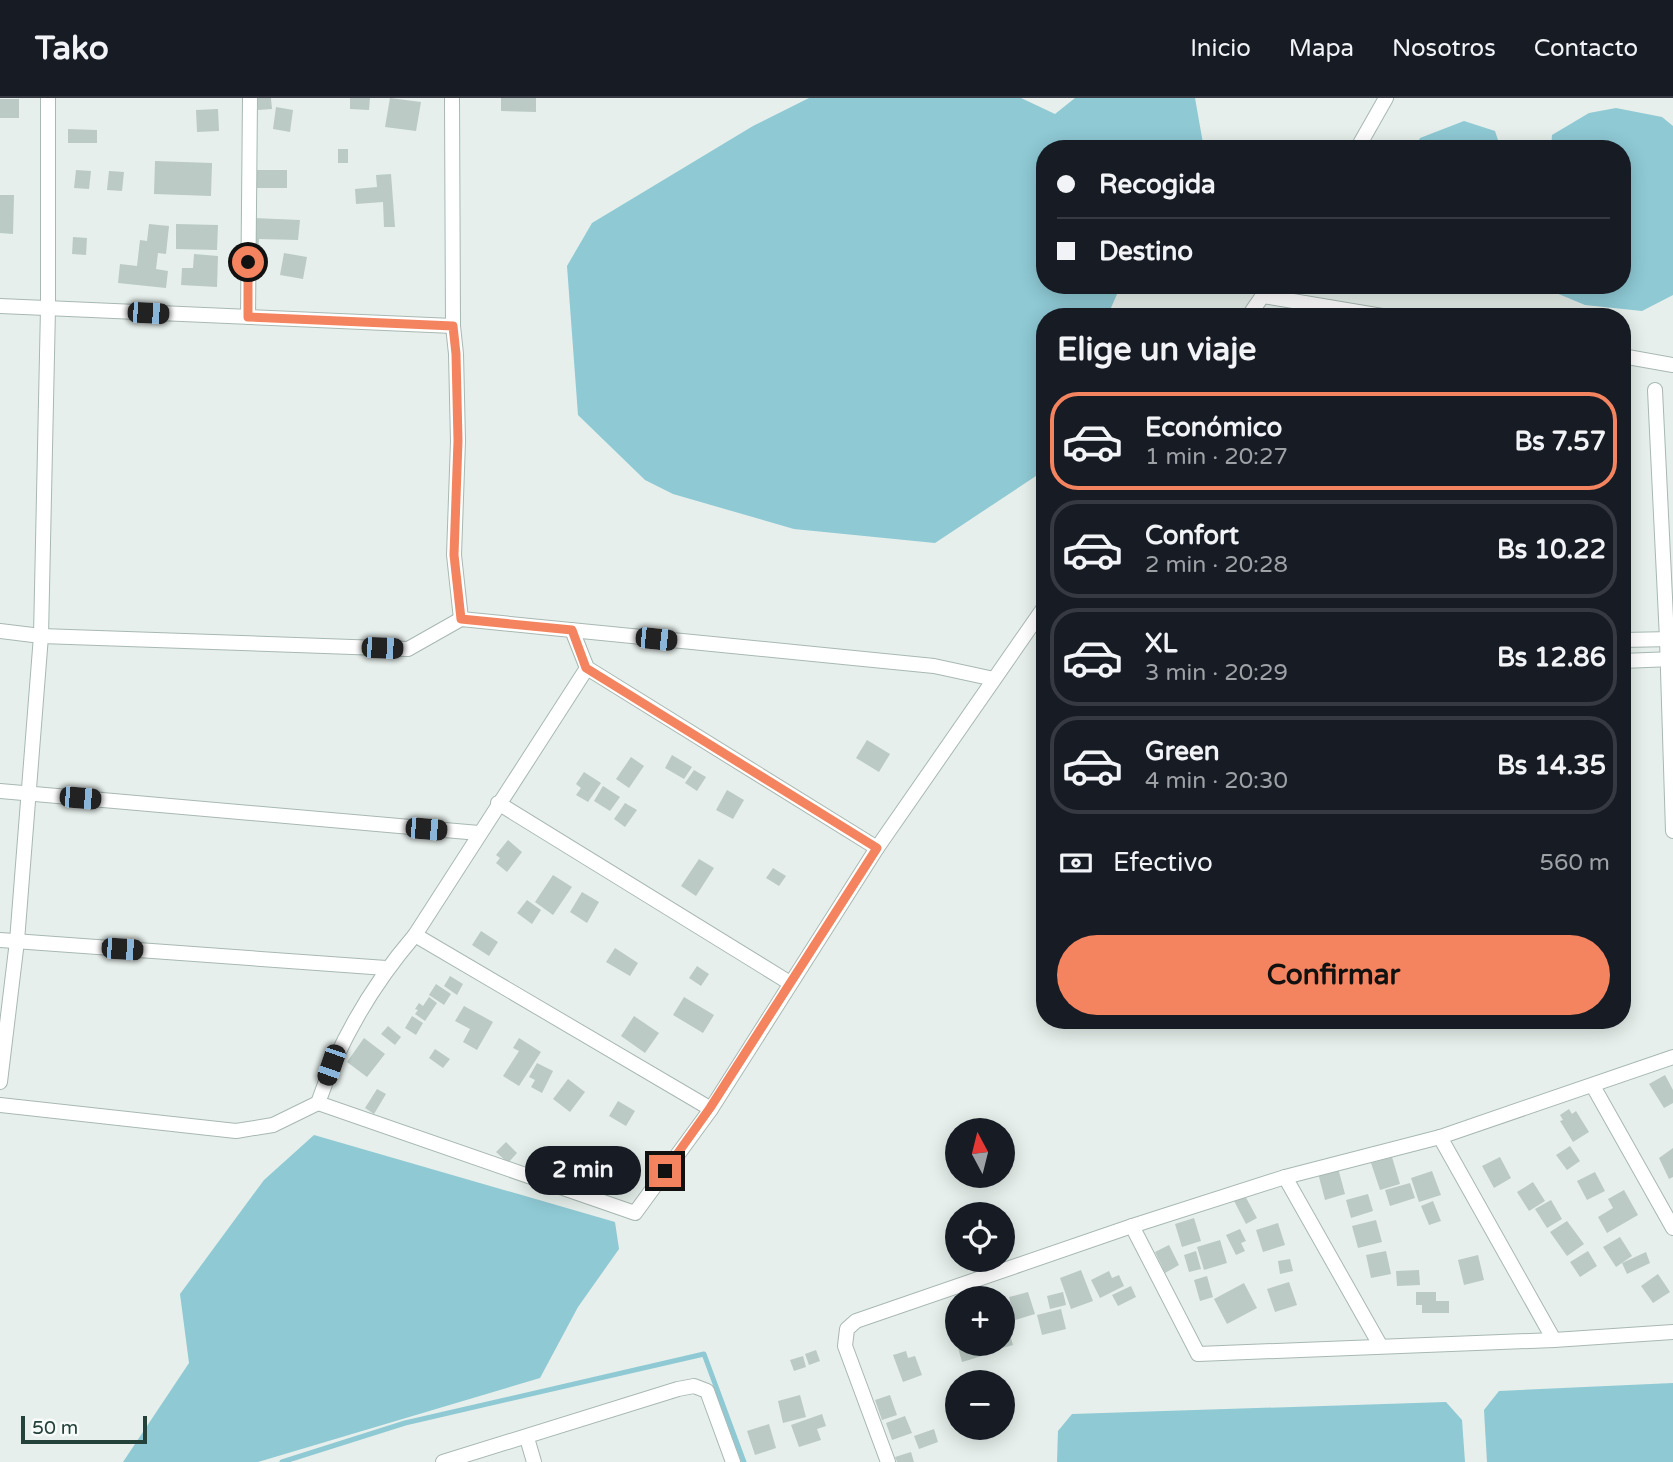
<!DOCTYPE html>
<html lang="es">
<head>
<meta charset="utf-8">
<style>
  body { margin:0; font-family:"Varela Round",sans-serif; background:#242831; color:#f1f3f6; height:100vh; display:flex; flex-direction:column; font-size:26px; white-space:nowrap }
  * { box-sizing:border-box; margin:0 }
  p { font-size:23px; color:#9ea1a6 }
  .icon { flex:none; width:38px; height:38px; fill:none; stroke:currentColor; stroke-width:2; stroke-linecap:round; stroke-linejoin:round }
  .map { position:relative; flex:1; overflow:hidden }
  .panel { position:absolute; left:1036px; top:210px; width:595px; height:721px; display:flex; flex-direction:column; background:#171b24; border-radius:28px; box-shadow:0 4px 18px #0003 }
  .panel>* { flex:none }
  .banner { position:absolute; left:1036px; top:42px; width:595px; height:154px; border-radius:28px; box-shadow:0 4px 18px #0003; display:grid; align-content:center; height:154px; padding:0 21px; background:#171b24 }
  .needle { width:46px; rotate:353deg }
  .buttons { position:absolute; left:945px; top:1020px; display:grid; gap:14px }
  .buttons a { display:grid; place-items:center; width:70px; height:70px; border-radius:50%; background:#171b24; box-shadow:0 4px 18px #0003; font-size:35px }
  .scale { position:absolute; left:21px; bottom:18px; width:126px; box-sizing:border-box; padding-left:7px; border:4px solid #24423a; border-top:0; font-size:19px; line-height:24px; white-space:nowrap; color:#24423a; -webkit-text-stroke:5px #f7fbf9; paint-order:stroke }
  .end { position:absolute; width:32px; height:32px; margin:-16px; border:9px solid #f4845f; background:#111; box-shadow:0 0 0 4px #111 }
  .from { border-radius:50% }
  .bubble { position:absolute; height:49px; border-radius:24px; background:#171b24; box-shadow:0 4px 18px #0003; font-size:23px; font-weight:700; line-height:49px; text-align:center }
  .car { position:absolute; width:21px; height:42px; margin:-21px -10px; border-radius:9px; box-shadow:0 0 5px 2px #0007; background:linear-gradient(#222 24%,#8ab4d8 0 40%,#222 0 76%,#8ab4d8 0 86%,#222 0) }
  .banner b { display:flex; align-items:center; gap:24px; height:66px; font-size:26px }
  .banner b+b { border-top:2px solid #363941 }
  .banner i { width:18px; height:18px; background:#f1f3f6 }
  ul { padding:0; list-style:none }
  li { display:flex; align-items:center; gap:21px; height:98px; margin:0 14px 10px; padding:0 7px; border:4px solid #363941; border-radius:28px }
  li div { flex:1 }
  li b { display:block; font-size:26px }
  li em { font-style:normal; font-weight:700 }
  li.current { border-color:#f4845f }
  li>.icon { width:63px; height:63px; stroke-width:1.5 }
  h2 { padding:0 21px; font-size:32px; line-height:84px }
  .pay { display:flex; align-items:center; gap:18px; height:77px; padding:0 21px; font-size:26px }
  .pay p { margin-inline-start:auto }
  .primary-button { display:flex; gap:14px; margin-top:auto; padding:14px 21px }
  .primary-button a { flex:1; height:80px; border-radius:42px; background:#f4845f; color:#111; font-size:28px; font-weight:700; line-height:80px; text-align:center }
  header { display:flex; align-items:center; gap:42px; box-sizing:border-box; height:98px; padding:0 35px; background:#171b24; border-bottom:2px solid #363941 }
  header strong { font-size:33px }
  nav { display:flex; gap:38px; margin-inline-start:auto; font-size:24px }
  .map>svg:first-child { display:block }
</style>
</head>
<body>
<header>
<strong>Tako</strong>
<nav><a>Inicio</a><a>Mapa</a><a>Nosotros</a><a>Contacto</a></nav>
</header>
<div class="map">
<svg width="1673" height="1364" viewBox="0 0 1673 1364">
  <rect width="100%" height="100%" fill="#e6efeb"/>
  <!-- water -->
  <g fill="#8ec9d4">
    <polygon points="809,0 1021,0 1055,16 1075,0 1195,0 1204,51 1045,51 1045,187 1121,187 1107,219 1045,219 1045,369 1042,374 935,445 794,431 673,396 645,382 578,317 567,168 592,125 753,28"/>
    <polygon points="1616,10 1662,19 1673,28 1673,197 1642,213 1585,207 1549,192 1549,187 1622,187 1622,51 1551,51 1552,37 1589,15"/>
    <polygon points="1464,23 1495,33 1501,51 1415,51 1420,40"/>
    <polygon points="314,1037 615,1124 619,1151 578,1209 540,1280 258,1364 123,1364 189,1265 180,1196 264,1082"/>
    <polygon points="1673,1285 1673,1364 1487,1364 1484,1312 1499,1293"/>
    <polygon points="1446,1304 1462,1322 1465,1364 1057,1364 1058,1333 1072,1316"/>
  </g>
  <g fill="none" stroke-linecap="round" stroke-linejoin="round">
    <!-- stream -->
    <polyline stroke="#8ec9d4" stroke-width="5" points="282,1364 405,1325 704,1256 744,1364"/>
  </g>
  <!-- building -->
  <g fill="#bbcac4">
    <polygon points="258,0 271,0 272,11 258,12"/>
    <polygon points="350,0 370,0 369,12 350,11"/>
    <polygon points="390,0 421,4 416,33 385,29"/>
    <polygon points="501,0 536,0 536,14 501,13"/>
    <rect x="0" y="1" width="19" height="19"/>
    <polygon points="276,9 293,12 290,34 273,31"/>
    <polygon points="218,11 219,33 197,34 196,12"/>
    <polygon points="68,31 97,32 97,45 68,45"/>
    <rect x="338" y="51" width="10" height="14"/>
    <polygon points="155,63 212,65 211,98 154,96"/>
    <polygon points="76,72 91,73 89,91 74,90"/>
    <rect x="257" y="72" width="30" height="18"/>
    <polygon points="109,73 124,74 122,93 107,92"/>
    <polygon points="391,76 395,129 384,129 383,104 356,106 355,91 377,89 376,77"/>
    <polygon points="0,97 14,97 13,136 0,135"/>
    <polygon points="251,120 300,122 298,142 259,141 258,158 249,157"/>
    <polygon points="149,126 169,128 166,156 158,155 156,171 168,173 166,190 118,185 120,166 137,168 140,142 147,143"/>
    <polygon points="176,126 218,127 217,152 176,151"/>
    <polygon points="73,139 87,140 86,157 72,156"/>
    <polygon points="284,155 307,159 303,181 280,177"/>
    <polygon points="194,156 218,158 217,189 181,187 182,170 193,170"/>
    <polygon points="867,642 890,656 879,674 856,660"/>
    <polygon points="672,657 692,669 684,681 665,670"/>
    <polygon points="631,659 644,668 629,690 616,681"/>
    <polygon points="694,672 706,679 697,693 685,685"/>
    <polygon points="584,674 601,685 588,704 576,697 581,690 576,686"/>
    <polygon points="603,688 620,699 610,713 594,703"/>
    <polygon points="727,692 744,702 733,721 716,712"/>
    <polygon points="625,705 637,712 625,729 614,721"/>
    <polygon points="508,742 522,754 507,774 496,765 500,760 496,757"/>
    <polygon points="699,761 714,770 696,798 681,788"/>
    <polygon points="773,770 786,778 779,788 766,780"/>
    <polygon points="553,777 572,789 553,817 535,804"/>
    <polygon points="582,794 599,804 587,825 570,814"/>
    <polygon points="527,802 541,812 532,826 517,815"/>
    <polygon points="481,833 498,844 489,858 472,847"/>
    <polygon points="615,850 638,865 630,878 606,864"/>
    <polygon points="697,868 709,876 701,888 689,880"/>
    <polygon points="450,878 463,886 457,897 444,888"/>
    <polygon points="436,886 451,896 444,907 429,897"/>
    <polygon points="429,899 437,905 425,923 415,916 418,912 415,911 419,905 423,908"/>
    <polygon points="684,899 714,917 703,935 673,917"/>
    <polygon points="464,908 493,924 477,952 463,944 470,931 455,923"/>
    <polygon points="412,918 423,925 416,937 405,930"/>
    <polygon points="634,918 659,935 645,955 621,938"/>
    <polygon points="388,928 401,939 395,947 381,936"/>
    <polygon points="364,940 385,956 367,979 347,964"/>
    <polygon points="519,940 541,954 519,988 503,978 519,953 513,950"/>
    <polygon points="435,951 450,961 443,970 429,960"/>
    <polygon points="537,965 553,973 542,995 531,989 535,982 529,979"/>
    <polygon points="1665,977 1673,992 1673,1005 1664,1010 1649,986"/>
    <polygon points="568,981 585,994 570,1014 553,1001"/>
    <polygon points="377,991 386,996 374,1016 365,1010"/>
    <polygon points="618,1003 635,1013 626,1028 609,1018"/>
    <polygon points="1569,1011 1572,1016 1576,1013 1589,1034 1573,1044 1560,1023 1563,1022 1560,1017"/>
    <polygon points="506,1044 517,1055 508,1065 496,1054"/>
    <polygon points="1570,1048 1580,1063 1567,1072 1556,1057"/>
    <polygon points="1673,1050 1673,1079 1669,1081 1659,1060"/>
    <polygon points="1392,1059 1400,1086 1380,1092 1371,1065"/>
    <polygon points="1500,1059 1511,1080 1494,1090 1482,1068"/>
    <polygon points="1338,1070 1345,1096 1325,1102 1318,1075"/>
    <polygon points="1432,1073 1441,1097 1419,1104 1411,1080"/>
    <polygon points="1595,1074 1605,1093 1587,1102 1577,1083"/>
    <polygon points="1533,1084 1545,1103 1529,1113 1517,1094"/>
    <polygon points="1410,1085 1415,1100 1390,1108 1385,1092"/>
    <polygon points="1624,1092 1638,1117 1607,1135 1598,1119 1613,1110 1608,1101"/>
    <polygon points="1243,1094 1257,1120 1246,1126 1232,1099"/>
    <polygon points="1368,1096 1373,1113 1351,1120 1346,1102"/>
    <polygon points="1551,1102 1562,1121 1547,1130 1535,1111"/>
    <polygon points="1433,1103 1441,1123 1429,1127 1421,1108"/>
    <polygon points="1194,1120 1201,1143 1182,1149 1175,1126"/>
    <polygon points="1376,1122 1382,1144 1358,1150 1352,1128"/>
    <polygon points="1567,1123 1584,1146 1567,1158 1550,1134"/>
    <polygon points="1278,1125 1285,1147 1263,1154 1256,1132"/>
    <polygon points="1240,1131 1246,1143 1241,1145 1245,1153 1236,1157 1226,1137"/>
    <polygon points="1620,1139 1632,1158 1616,1169 1603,1149"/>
    <polygon points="1220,1142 1227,1165 1204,1172 1197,1149"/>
    <polygon points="1169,1147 1179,1167 1165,1175 1155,1154"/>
    <polygon points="1196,1153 1201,1171 1189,1174 1184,1157"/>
    <polygon points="1386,1153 1391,1176 1371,1180 1366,1157"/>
    <polygon points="1588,1153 1597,1168 1580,1179 1570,1164"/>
    <polygon points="1646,1154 1650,1165 1627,1176 1622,1165"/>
    <polygon points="1478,1157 1484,1182 1464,1187 1458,1162"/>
    <polygon points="1290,1161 1293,1173 1280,1176 1278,1163"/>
    <polygon points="1081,1172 1093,1203 1071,1211 1060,1180"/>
    <polygon points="1419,1172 1420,1187 1397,1188 1396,1173"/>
    <polygon points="1109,1173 1112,1180 1119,1177 1124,1188 1100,1200 1091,1182"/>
    <polygon points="1658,1176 1670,1194 1653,1205 1641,1188"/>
    <polygon points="1207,1178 1213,1199 1200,1203 1194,1182"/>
    <polygon points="1289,1184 1297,1207 1275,1214 1267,1191"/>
    <polygon points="1244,1185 1257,1210 1227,1226 1214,1201"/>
    <polygon points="1131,1188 1136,1199 1118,1208 1112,1197"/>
    <polygon points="1028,1194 1035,1216 1015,1222 1009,1199"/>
    <polygon points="1063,1194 1066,1207 1050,1211 1047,1198"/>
    <polygon points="1416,1194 1436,1194 1436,1203 1449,1203 1449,1215 1422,1215 1422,1207 1416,1207"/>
    <polygon points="1061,1211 1066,1231 1042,1237 1037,1217"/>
    <polygon points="1007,1226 1013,1247 992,1253 990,1246 1003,1246 1003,1227"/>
    <polygon points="957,1246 978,1246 982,1258 962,1264"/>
    <polygon points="816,1252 820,1263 809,1267 805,1256"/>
    <polygon points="906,1253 908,1260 915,1258 922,1277 903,1284 893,1257"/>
    <polygon points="803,1258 806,1269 794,1273 790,1262"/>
    <polygon points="800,1297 806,1319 783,1325 778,1303"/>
    <polygon points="890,1297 897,1317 882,1322 875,1302"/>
    <polygon points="822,1316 826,1328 817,1331 821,1342 799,1349 791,1327"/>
    <polygon points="905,1318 912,1335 892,1342 886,1325"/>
    <polygon points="769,1326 776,1350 755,1357 747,1333"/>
    <polygon points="934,1331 938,1344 919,1351 914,1338"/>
    <polygon points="911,1354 914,1364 897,1364 895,1359"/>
  </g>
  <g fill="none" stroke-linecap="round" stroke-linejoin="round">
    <!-- street casing -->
    <g stroke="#a8b8b2" stroke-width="16">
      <g id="street">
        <polyline points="452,0 453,228 456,256 458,343 454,457 461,521"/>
        <polyline points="1357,51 1386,0"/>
        <polyline points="1263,198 1388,219"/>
        <polyline points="0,208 453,228"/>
        <polyline points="248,219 250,0"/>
        <polyline points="1248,219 1270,187"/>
        <polyline points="1622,258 1673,267"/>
        <polyline points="1655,292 1667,541 1673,733"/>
        <polyline points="572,532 587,570 877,750"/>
        <polyline points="0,533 41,538 408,551 461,521 934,568 994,581"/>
        <polyline points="1622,542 1673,541"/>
        <polyline points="1622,563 1673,561"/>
        <path d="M 587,570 L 415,837 C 373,886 339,944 318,1005 L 635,1115 L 711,1011 L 877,750 L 1045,508"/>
        <polyline points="0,693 479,735"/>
        <polyline points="498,705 790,885"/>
        <polyline points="415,837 711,1011"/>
        <polyline points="0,842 386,870"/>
        <polyline points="0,984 17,843 41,538 48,210 48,0"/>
        <polyline points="1593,988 1673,1130"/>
        <polyline points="0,1007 236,1033 273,1027 318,1005"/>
        <polyline points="1440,1039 1554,1242"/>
        <polyline points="1285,1079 1380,1247"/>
        <polyline points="1132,1128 1198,1256 1554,1242 1673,1234"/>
        <polyline points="527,1340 534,1364"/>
        <polyline points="443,1364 678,1291 694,1288 707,1293 733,1364"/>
        <polyline points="888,1364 845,1248 847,1231 856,1223 1132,1128 1285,1079 1440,1039 1673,959"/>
      </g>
    </g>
    <!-- street -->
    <use href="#street" stroke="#fff" stroke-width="14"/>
  </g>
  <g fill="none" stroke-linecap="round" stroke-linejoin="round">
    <!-- route -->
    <polyline stroke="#f4845f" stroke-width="9" points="248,164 248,219 453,228 456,256 458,343 454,457 461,521 572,532 586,570 877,750 710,1010 665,1073"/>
  </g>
</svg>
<div class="buttons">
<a><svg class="needle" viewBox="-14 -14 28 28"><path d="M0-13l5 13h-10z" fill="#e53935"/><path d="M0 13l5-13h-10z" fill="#9ea1a6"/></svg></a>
<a><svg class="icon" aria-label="locate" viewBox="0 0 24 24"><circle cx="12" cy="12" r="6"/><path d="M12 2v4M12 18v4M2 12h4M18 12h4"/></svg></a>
<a>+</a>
<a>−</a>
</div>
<div class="scale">50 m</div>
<i class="end from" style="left:248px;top:164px"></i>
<i class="end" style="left:665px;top:1073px"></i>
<div class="bubble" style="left:525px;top:1048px;width:116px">2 min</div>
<i class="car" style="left:148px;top:215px;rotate:93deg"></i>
<i class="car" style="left:656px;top:541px;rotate:96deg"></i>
<i class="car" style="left:382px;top:550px;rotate:92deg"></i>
<i class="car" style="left:80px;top:700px;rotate:95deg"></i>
<i class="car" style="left:426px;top:731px;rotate:95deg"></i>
<i class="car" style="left:122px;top:851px;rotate:94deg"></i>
<i class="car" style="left:331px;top:967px;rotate:199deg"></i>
<div class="banner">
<b><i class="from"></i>Recogida</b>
<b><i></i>Destino</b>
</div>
<section class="panel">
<h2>Elige un viaje</h2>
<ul>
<li class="current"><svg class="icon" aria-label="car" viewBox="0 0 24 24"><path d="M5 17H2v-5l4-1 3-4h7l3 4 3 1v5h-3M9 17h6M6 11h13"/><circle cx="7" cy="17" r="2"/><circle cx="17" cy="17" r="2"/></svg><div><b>Económico</b><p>1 min · 20:27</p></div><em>Bs 7.57</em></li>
<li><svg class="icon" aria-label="car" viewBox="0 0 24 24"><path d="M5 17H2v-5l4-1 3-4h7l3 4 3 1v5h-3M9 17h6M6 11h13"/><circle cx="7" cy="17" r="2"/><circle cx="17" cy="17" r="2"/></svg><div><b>Confort</b><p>2 min · 20:28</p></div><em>Bs 10.22</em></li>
<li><svg class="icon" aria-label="car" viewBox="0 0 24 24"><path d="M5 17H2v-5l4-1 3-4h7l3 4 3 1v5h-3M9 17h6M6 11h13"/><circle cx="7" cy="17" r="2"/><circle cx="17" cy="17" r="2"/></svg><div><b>XL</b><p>3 min · 20:29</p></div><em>Bs 12.86</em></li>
<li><svg class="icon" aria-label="car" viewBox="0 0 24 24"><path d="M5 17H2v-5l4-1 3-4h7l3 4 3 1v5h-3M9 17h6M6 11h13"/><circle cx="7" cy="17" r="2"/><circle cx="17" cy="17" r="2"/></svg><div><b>Green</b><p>4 min · 20:30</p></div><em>Bs 14.35</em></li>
</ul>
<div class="pay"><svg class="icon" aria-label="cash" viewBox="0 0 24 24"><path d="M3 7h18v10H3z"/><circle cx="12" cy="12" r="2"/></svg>Efectivo<p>560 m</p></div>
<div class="primary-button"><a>Confirmar</a></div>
</section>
</div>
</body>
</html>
